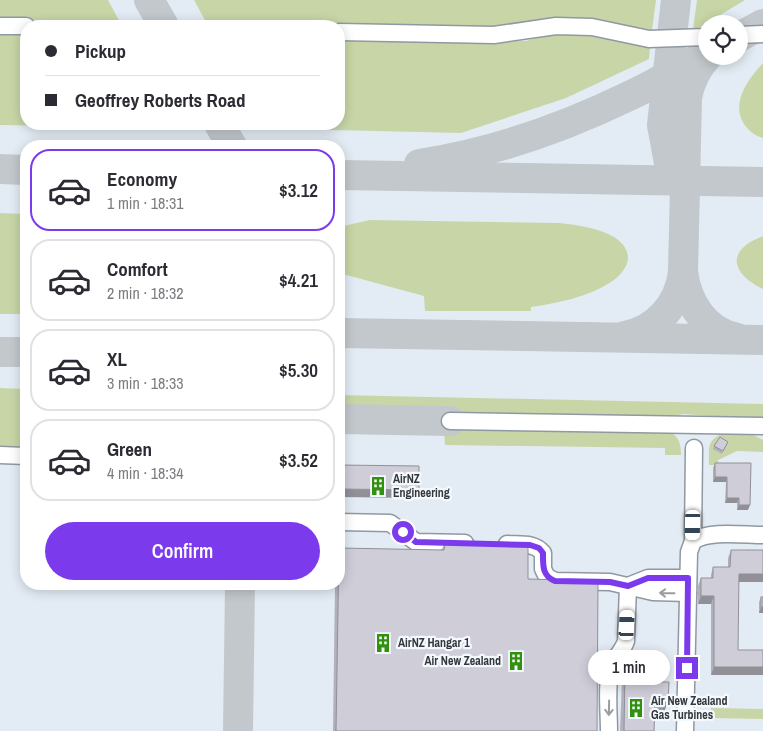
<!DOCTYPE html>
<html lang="en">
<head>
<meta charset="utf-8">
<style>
  body { margin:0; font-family:"Archivo Narrow",sans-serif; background:#f7f7f7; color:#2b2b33; height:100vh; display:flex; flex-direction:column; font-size:19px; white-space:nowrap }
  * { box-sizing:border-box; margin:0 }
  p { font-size:16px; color:#7c7c81 }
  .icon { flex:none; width:28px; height:28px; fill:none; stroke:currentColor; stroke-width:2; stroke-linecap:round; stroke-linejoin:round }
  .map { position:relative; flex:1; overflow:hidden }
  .panel { position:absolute; left:20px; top:140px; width:325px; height:450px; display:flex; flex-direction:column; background:#fff; border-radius:20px; box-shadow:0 2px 12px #0003 }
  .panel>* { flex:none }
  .top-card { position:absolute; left:20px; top:20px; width:325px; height:110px; border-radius:20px; box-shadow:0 2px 12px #0003; display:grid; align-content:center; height:110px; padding:0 25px; background:#fff }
  .controls { position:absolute; left:698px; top:15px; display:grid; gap:10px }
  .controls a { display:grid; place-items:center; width:50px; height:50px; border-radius:50%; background:#fff; box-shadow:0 2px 12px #0003; font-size:25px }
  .end { position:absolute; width:22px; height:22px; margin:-11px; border:6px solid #7c3aed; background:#fff; box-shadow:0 0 0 2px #fff }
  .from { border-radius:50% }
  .bubble { position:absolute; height:35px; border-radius:18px; background:#fff; box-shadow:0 2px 12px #0003; font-size:16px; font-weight:600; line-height:35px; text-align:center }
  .car { position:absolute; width:15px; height:30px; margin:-15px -8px; border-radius:6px; box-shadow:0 0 4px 1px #0007; background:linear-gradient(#fff 24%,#345 0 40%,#fff 0 76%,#345 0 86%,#fff 0) }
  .top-card b { display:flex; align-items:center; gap:18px; height:48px; font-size:19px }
  .top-card b+b { border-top:1px solid #e1e1e2 }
  .top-card i { width:12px; height:12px; background:#2b2b33 }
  ul { padding:9px 0 0; list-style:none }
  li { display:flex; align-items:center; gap:15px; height:82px; margin:0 10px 8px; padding:0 15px; border:2px solid #e1e1e2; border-radius:20px }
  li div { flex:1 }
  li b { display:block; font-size:19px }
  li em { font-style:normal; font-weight:600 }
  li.selected { border-color:#7c3aed }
  li>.icon { width:45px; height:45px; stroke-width:1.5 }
  .button { display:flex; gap:10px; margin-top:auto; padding:10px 25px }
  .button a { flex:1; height:58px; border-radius:30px; background:#7c3aed; color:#fff; font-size:20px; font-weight:600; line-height:58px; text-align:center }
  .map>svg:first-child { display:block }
</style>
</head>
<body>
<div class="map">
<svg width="763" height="731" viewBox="0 0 763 731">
  <rect width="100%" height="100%" fill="#f4f9ff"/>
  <!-- built -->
  <path fill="#e3ecf4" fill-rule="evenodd" d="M 0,0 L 763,0 L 763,731 L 0,731 ZM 706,24 L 739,24 L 739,56 L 706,56 ZM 26,26 L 339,26 L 339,124 L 26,124 ZM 26,146 L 339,146 L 339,584 L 26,584 Z"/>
  <!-- green -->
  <g fill="#c8d6a7">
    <polygon points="0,0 108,0 122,26 100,26 44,20 0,20"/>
    <polygon points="194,0 656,0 652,30 586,18 546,19 515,26 492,27 207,24"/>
    <polygon points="697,0 745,0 695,30 693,29"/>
    <polygon points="552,33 610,37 650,47 649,59 566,98 461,133 291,129 281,124 339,124 339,38 526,41"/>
    <polygon points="0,35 26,35 26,124 174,124 173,128 0,125"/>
    <path d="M 763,63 L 763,138 C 755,136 749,131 744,124 C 730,103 749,78 763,63 Z"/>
    <polygon points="0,213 26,214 26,314 0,314"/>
    <path d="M 370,220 L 559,223 C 579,225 628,231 628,258 C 628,267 619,277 611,282 C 588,297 558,303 531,307 L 531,311 L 425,311 L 424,296 L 339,273 L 339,227 Z"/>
    <path d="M 763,236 L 763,289 C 730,273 726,250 763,236 Z"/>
    <polygon points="0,388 26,389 26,450 0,449"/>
    <polygon points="339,395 763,404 763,420 684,414 663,417 339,413"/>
    <path d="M 444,428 L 669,431 C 679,437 681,443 681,455 L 665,455 L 665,448 L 445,445 Z"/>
    <path d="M 727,430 L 748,432 L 763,440 L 763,452 L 737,451 L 718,460 L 719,465 L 709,465 C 709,442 707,442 727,430 Z"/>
    <polygon points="711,708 763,709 763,719 709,718 708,715"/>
  </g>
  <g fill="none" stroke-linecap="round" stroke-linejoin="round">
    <!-- taxiway -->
    <g stroke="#c2c8cc" stroke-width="30">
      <polyline points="149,0 164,26"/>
      <polyline points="739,37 763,24"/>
      <polyline points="219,124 232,146"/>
      <path d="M 419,164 C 492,153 563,128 629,96 C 656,84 681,68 706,54"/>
      <polyline points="0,169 26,170"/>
      <polyline points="339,175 763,182"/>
      <polyline points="672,179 662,125 676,0"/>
      <path d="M 683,272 C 687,303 705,331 737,338"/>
      <polyline points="339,333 763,340"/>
      <path d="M 625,336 C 657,330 679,304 683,272 L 687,98 C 690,82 696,68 708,56"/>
      <polyline points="0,352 26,352"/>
      <polyline points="339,419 450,421"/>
      <polyline points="238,731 240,584"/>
    </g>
    <!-- minor casing -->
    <g stroke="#9098a1" stroke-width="19">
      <g id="minor">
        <polyline points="0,26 26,26"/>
        <polyline points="339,32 494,35 556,26 592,27 649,39 706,37"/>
        <polyline points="739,35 763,34"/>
        <polyline points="450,421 763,426"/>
        <polyline points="0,455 26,456"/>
        <polyline points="339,522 390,523 416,542 465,543"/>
        <path d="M 693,541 C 709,530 743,535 763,535"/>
        <path d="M 507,544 C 520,545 534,542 543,553 L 543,569 L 547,577 L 555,581 L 610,582 L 653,592 L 688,593"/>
        <polyline points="628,586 648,578 688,578"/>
        <path d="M 609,731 C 609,714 606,684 611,668 C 614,658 623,651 626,641 L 628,586"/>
        <polyline points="685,731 689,552 693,541 694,448"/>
      </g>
    </g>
    <!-- minor -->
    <use href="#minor" stroke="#fff" stroke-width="16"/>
  </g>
  <!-- wall -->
  <g fill="#b2b0ba">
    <polygon points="728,442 722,454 713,449 714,446"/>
    <polygon points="715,463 751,463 748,510 737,510 737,503 725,503 726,482 713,482 713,468"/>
    <polygon points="445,543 528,579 597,731 333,731 335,584 339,584 442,549"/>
    <polygon points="731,550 763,550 763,582 738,582 738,650 711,675 711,604 698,604 698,586 701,578 711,578 711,575 713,567 728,567 728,558"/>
    <polygon points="761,597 763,613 759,613 759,602"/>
    <polygon points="625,669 643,675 655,682 664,712 655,712 654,731 620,731 622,679"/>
  </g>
  <!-- shaded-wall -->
  <g fill="#919097">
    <polygon points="715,477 727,477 726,482 713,482"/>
    <polygon points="339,489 419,490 416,498 339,497"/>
    <polygon points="727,498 739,498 737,503 725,503"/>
    <polygon points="739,505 750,505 748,510 737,510"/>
    <polygon points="739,574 763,574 763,582 736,582"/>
    <polygon points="701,596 714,596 711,604 698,604"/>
    <polygon points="761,607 763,607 763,613 759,613"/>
    <polygon points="714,667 763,667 763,675 711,675"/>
    <polygon points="655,702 668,702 664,712 651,712"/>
  </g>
  <!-- building -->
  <g fill="#cfcdd8" stroke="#919097">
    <polygon points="720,437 728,442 723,451 714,446"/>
    <polygon points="715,463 751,463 750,505 739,505 739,498 727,498 727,477 715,477"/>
    <polygon points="339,465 419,466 419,490 339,489"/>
    <polygon points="445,543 528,544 528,579 598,581 597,731 336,731 339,548 444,550"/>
    <polygon points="731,550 763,550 763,574 739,574 738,650 763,650 763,667 714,667 714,596 701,596 701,578 713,578 713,567 730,567"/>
    <rect x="761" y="597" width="2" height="10"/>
    <polygon points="625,669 643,669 643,675 655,675 655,682 669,682 668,702 655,702 654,731 624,731"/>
  </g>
  <!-- one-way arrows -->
  <defs><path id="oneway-shaft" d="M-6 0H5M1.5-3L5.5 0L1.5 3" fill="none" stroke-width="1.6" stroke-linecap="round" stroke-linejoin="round" transform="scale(1.25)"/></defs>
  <g stroke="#9a9c9d">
    <use href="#oneway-shaft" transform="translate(667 593) rotate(-179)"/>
    <use href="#oneway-shaft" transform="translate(609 708) rotate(91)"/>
  </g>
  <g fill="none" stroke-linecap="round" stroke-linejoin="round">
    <!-- route -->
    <path stroke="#7c3aed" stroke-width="6" d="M 403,532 L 416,542 L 530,545 L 539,548 L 543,553 C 543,565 542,576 555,581 L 610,582 L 628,586 L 648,578 L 688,578 L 687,668"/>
  </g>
  <!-- icons -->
  <defs>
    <g id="building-bare" transform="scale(1.5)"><path d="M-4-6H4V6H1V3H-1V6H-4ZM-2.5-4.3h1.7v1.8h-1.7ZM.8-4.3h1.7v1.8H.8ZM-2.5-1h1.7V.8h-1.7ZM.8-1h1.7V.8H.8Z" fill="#31910d" stroke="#f4f9ff" stroke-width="2.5" paint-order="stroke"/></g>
  </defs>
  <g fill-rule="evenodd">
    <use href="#building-bare" x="378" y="486"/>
    <use href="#building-bare" x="383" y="643"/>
    <use href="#building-bare" x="516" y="661"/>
    <use href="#building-bare" x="636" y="708"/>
  </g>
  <g text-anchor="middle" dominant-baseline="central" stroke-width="4.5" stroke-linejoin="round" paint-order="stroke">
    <!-- poi labels -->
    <g font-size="12" font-weight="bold" fill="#34383b" stroke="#f4f9ff" text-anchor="start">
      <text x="393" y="479">AirNZ<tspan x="393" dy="14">Engineering</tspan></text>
      <text x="398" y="643">AirNZ Hangar 1</text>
      <text x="501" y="661" text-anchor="end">Air New Zealand</text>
      <text x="651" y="701">Air New Zealand<tspan x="651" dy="14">Gas Turbines</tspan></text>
    </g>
  </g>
</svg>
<div class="controls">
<a><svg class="icon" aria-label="locate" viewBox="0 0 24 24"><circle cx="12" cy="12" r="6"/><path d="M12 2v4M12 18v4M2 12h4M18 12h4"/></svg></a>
</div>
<i class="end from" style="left:403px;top:532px"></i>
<i class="end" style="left:687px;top:668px"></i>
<div class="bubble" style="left:588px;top:650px;width:82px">1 min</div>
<i class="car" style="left:693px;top:525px;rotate:181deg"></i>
<i class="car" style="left:627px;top:625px;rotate:3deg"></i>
<div class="top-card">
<b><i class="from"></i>Pickup</b>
<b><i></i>Geoffrey Roberts Road</b>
</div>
<section class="panel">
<ul>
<li class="selected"><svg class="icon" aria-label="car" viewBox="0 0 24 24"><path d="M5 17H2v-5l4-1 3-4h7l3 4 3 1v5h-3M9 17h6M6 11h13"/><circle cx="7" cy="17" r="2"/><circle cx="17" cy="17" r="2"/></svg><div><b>Economy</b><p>1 min · 18:31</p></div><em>$3.12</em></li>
<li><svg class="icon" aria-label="car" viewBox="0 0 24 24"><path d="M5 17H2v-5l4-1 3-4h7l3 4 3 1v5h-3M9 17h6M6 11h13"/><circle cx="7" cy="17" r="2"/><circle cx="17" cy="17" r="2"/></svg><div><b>Comfort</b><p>2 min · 18:32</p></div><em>$4.21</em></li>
<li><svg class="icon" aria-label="car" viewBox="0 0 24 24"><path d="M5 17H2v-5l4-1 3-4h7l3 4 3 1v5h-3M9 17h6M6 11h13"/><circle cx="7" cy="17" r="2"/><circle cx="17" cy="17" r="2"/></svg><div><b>XL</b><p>3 min · 18:33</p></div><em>$5.30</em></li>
<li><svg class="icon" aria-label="car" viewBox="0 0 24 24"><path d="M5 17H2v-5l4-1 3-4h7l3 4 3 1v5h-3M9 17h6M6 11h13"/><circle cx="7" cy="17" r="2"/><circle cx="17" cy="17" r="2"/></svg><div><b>Green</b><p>4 min · 18:34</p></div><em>$3.52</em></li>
</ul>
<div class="button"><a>Confirm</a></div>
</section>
</div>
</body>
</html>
